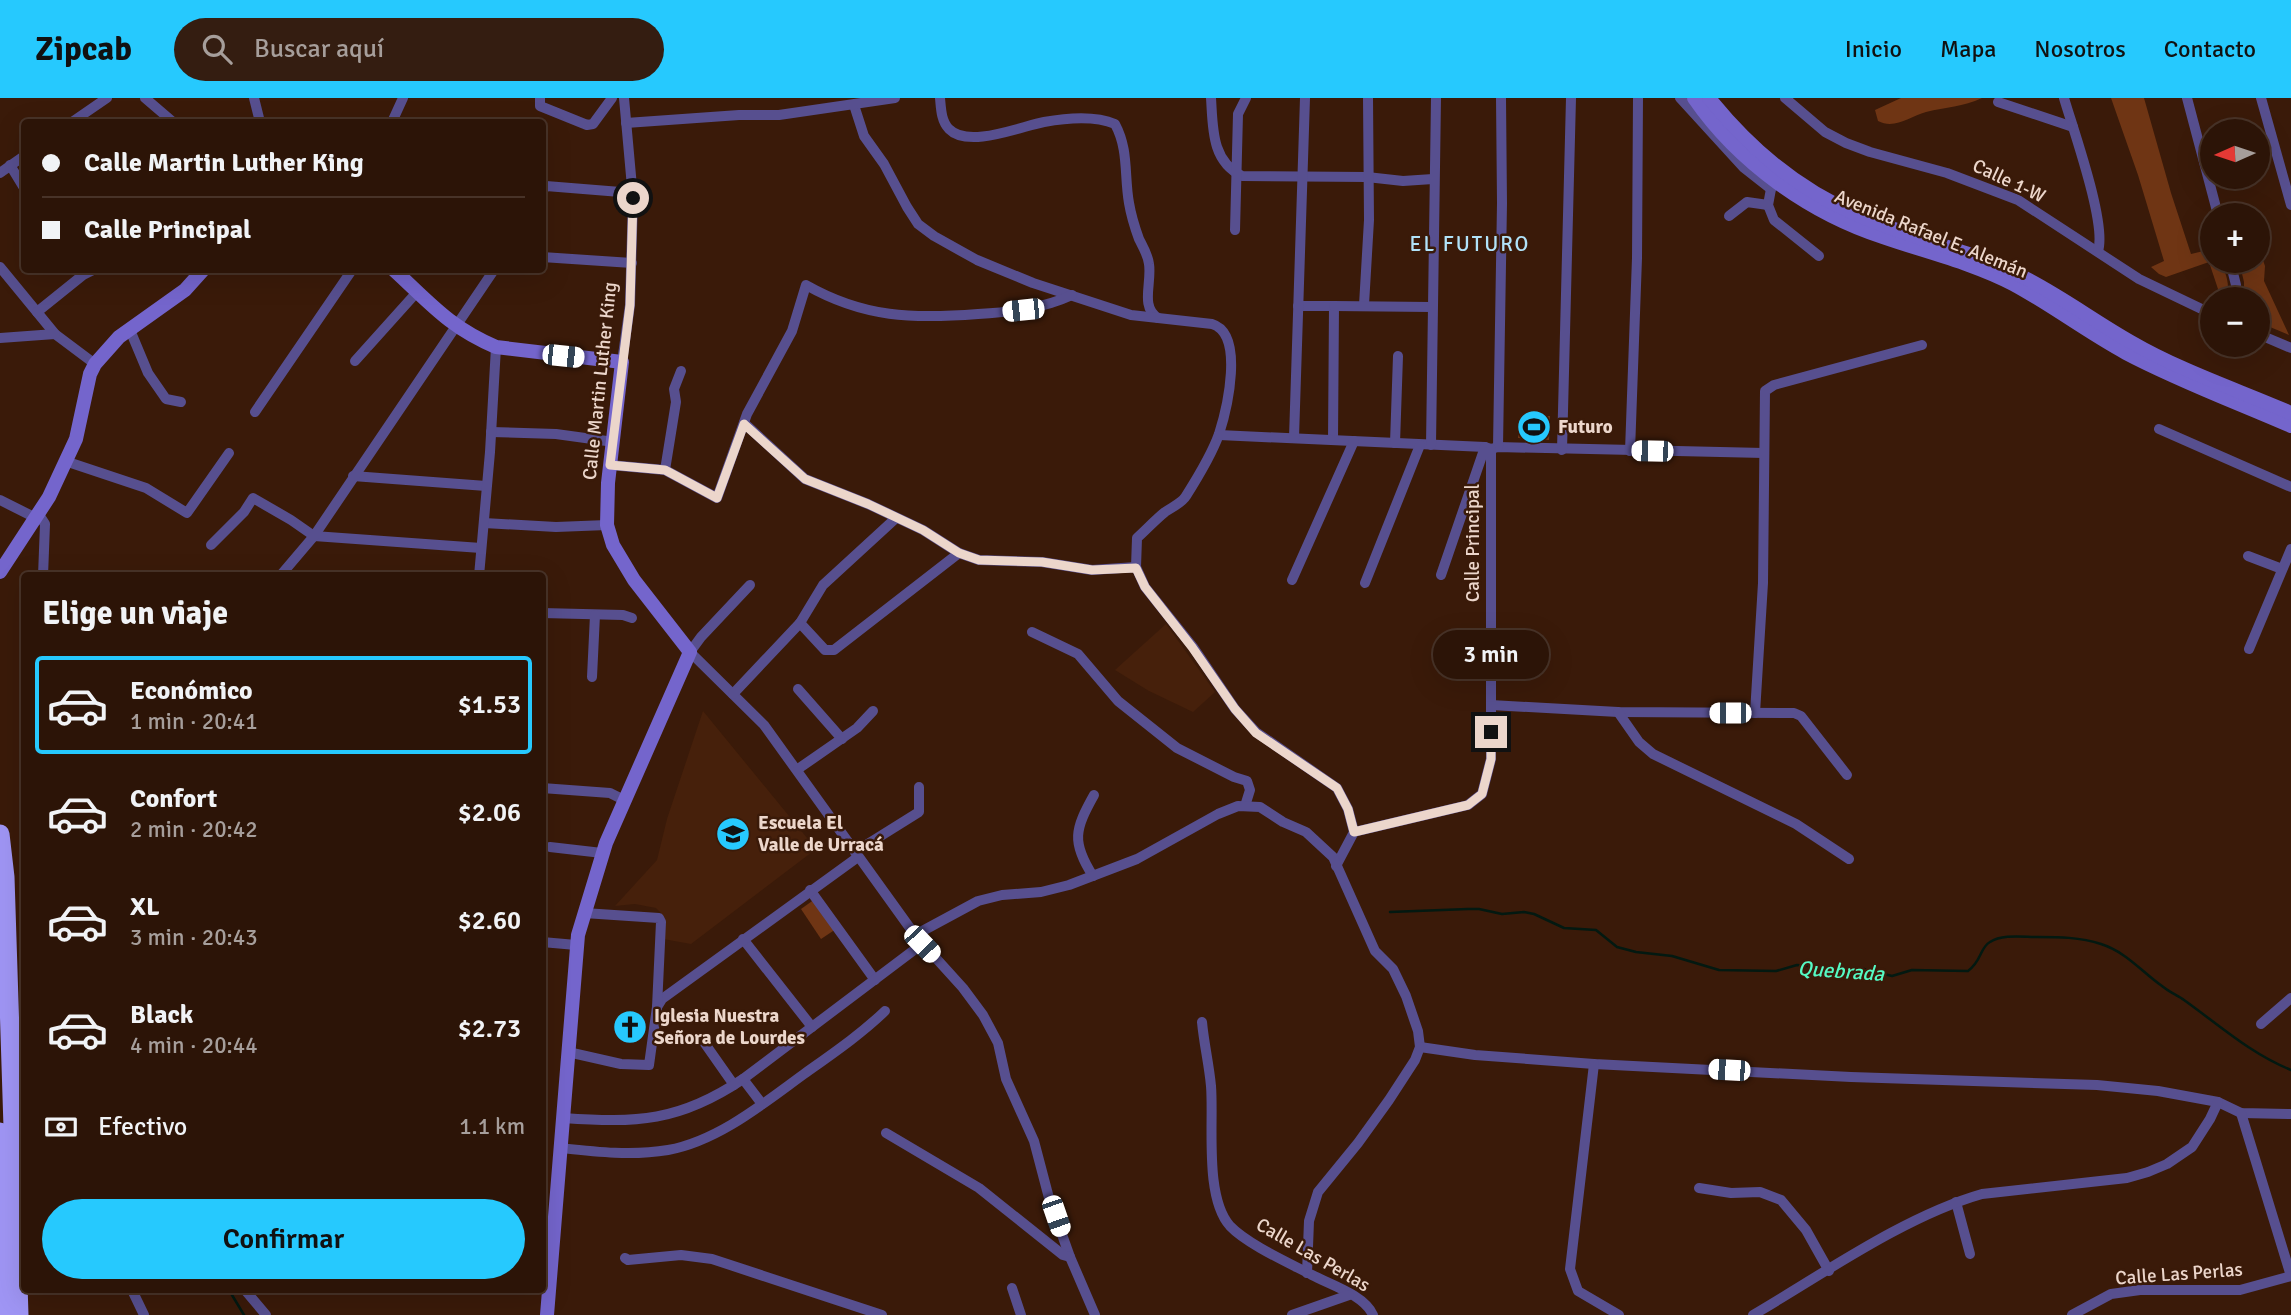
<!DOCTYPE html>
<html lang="es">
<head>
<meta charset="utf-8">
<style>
  body { margin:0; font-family:Signika,sans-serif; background:#341d11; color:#f1f3f6; height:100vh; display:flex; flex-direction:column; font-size:26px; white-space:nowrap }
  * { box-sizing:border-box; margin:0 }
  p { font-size:23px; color:#a69e9b }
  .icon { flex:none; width:38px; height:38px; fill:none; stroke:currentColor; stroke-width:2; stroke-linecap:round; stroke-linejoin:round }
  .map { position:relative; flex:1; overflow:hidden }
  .sheet { position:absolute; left:21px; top:474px; width:525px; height:721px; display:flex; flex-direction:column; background:#2c1407; border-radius:7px; box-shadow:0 7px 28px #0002,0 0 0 2px #483328 }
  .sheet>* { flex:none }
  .guide { position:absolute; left:21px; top:21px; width:525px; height:154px; border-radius:7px; box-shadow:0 7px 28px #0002,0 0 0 2px #483328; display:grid; align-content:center; height:154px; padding:0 21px; background:#2c1407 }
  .needle { width:46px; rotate:267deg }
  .buttons { position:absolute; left:2200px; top:21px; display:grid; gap:14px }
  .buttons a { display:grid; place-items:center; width:70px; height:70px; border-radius:50%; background:#2c1407; box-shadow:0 7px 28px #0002,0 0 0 2px #483328; font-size:35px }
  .end { position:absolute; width:32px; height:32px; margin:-16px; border:9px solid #ecd6cb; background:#111; box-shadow:0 0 0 4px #111 }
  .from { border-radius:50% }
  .bubble { position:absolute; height:49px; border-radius:24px; background:#2c1407; box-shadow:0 7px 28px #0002,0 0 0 2px #483328; font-size:23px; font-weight:600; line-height:49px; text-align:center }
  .car { position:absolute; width:21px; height:42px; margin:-21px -10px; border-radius:9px; box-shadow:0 0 5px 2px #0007; background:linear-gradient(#fff 24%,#345 0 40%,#fff 0 76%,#345 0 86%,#fff 0) }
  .guide b { display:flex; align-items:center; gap:24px; height:66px; font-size:26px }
  .guide b+b { border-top:2px solid #483328 }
  .guide i { width:18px; height:18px; background:#f1f3f6 }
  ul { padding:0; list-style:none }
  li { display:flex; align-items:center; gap:21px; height:98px; margin:0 14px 10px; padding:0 7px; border:4px solid transparent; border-radius:7px }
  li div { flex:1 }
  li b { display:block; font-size:26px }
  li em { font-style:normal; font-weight:600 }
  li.active { border-color:#26c9fe }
  li>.icon { width:63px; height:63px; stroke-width:1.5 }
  h2 { padding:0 21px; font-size:32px; line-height:84px }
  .pay { display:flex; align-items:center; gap:18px; height:77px; padding:0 21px; font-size:26px }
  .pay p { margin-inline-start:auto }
  .primary-button { display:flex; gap:14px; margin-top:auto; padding:14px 21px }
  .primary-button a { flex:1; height:80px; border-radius:42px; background:#26c9fe; color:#111; font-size:28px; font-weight:600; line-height:80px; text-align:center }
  header { display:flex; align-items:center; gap:42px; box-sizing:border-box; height:98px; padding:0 35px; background:#26c9fe; color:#111 }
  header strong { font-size:33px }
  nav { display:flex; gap:38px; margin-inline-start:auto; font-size:24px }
  .search { width:490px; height:63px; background:#341d11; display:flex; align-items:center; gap:18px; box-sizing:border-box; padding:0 24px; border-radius:38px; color:#a69e9b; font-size:26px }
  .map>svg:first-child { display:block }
</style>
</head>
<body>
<header>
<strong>Zipcab</strong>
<div class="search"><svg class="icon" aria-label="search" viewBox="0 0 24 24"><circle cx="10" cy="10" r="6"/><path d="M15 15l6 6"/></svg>Buscar aquí</div>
<nav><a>Inicio</a><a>Mapa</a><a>Nosotros</a><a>Contacto</a></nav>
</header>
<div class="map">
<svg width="2291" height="1217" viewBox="0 0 2291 1217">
  <rect width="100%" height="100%" fill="#3a1a09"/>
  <!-- built -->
  <g fill="#46200b">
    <polygon points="1166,526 1215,594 1193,614 1149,593 1115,572"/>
    <polygon points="703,613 816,751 691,846 663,841 664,824 661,815 656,810 635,806 615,808 657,762 667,721"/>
  </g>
  <!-- green -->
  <g fill="#6f3514">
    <path d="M 1901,0 L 1982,0 C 1963,9 1946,9 1926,14 C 1910,18 1895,32 1878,23 L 1875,12 Z"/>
    <path d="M 2111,0 L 2144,0 L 2171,95 L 2191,156 L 2212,151 L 2212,163 L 2221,163 C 2225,175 2232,188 2225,200 L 2221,200 L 2209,164 L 2166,179 L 2159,176 L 2151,169 L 2164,163 L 2138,77 Z"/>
    <polygon points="2258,148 2265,168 2264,183 2289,237 2258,224 2258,201 2244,201 2244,184 2239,163 2258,163"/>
    <polygon points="1520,318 1550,318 1549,342 1518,340"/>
    <polygon points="815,801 836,831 821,841 801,811"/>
  </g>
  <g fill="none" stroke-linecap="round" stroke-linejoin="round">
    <!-- stream -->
    <g stroke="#031911" stroke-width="2.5">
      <path d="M 1390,814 L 1468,811 L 1479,811 L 1502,816 L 1524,814 L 1534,816 L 1564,830 L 1596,832 L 1617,849 L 1636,854 L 1672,858 L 1719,872 L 1776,873 L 1797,867 L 1808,868 L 1832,871 L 1864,871 L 1892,878 L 1912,872 L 1968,873 C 1982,863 1980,849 1990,844 C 2002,836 2023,839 2037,839 C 2058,839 2080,839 2101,846 C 2126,854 2141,873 2162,888 C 2169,894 2177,897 2184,902 C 2219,927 2251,956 2291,972"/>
      <polyline points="229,1192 244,1217"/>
    </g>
    <!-- street -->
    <g stroke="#574f8f" stroke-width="10">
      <polyline points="145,0 173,24"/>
      <polyline points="254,0 260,24"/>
      <polyline points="540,0 540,8 587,27 593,26 612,0"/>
      <path d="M 940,0 C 941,10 941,23 949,31 C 968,51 1022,28 1044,24 C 1066,20 1094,17 1115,26 C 1129,52 1124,77 1129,105 C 1131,117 1135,130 1139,141 C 1143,149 1148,157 1149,166 C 1152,185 1140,209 1158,220"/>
      <path d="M 1211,0 C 1213,29 1211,63 1242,78 L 1367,79 L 1403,83 L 1433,81"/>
      <polyline points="1680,0 1743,69 1771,91"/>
      <polyline points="1785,0 1825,34 1846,45 1870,54 1947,75 2018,102 2139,181 2212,216"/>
      <path d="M 2064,0 C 2073,31 2107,126 2098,153"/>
      <polyline points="2187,0 2218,117"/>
      <polyline points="2261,0 2291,107"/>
      <polyline points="1998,4 2073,29"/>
      <path d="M 854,7 L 864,38 L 884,66 L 907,109 L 918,126 L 934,138 L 977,162 L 1033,185 L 1131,217 L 1212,226 C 1245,236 1227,311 1219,336 C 1212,356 1198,379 1186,398 C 1182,405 1172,409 1165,414 C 1155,422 1146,432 1137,440 L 1136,469 L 1145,489 L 1193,549 L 1235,611 L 1256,634 L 1337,690 L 1348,711 L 1354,734 L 1336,768"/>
      <polyline points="72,24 107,0"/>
      <polyline points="392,24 403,0"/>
      <polyline points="626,25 739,17 779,17 895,0"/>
      <polyline points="10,67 24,90"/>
      <polyline points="0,75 24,58"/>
      <polyline points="1773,88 1771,91 1768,107 1774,122 1819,158"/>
      <polyline points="542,94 546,88 633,95"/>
      <polyline points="1729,118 1747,104 1768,107"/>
      <polyline points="1235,132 1238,16 1246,0"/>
      <polyline points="542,159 632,165"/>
      <polyline points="2230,163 2236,187 2235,201"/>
      <polyline points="0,169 55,236 95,266"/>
      <polyline points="1364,207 1369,122 1368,0"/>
      <polyline points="1298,208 1334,208 1333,342"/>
      <polyline points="1334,208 1431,209"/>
      <polyline points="37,214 83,177 93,172"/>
      <polyline points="130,232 148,275 166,301 181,304"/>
      <polyline points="2258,236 2291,250"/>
      <polyline points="0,240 55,236"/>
      <polyline points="355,263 417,194"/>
      <polyline points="622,264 630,207 633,100 624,0"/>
      <polyline points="255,314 352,172"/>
      <polyline points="744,325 805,381 868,406 923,432 959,455 979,462 1042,464 1092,472 1136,469"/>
      <polyline points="2159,331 2291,389"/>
      <polyline points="491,334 556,336 614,344"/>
      <polyline points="1219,337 1485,349 1491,351 1498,349 1764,355"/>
      <polyline points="1294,340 1305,0"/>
      <polyline points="1395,345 1398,258"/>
      <polyline points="1431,347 1436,0"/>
      <polyline points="1498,349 1502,105 1501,0"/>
      <polyline points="1562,352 1571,0"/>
      <polyline points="1630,353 1637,160 1638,0"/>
      <polyline points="65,363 146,390 187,415 229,355"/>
      <path d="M 610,367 L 665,372 L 717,400 L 747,316 L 792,233 L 806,187 C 864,220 913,221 978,216 C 1010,214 1042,211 1072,197"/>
      <polyline points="665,372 676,304 674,291 681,273"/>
      <polyline points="353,378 486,388"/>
      <polyline points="0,402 34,419"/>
      <polyline points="38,415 45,426 43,478"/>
      <polyline points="484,425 556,429 607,427"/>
      <polyline points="211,447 244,414 253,400 291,422 314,438 481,450"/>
      <polyline points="2248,458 2282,471"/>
      <polyline points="1441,477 1485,349"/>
      <polyline points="280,478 314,438 494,172"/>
      <polyline points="479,478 490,354 496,249"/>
      <polyline points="1292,482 1354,343"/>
      <polyline points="1365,485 1420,347"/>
      <polyline points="750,487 701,539 690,554 764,627 915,837 963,890 983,917 998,945 1006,981 1034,1043 1049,1100 1070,1159 1095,1217"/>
      <polyline points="542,515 623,517 632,520"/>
      <polyline points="800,525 825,552 834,552 959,455"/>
      <polyline points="1032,534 1078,556 1118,603 1177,650 1234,679 1247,683 1250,692 1245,708"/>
      <polyline points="2249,551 2291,451"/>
      <polyline points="592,579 595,517"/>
      <polyline points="798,591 842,641"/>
      <polyline points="733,596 800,525 823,487 896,420"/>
      <polyline points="1491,607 1618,614 1794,615 1801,618 1847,677"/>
      <polyline points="1618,614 1639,644 1653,656 1796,726 1849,761"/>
      <polyline points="1755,615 1763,485 1765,293 1774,287 1922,247"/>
      <polyline points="798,671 857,630 873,613"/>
      <polyline points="542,690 610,695 624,702"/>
      <polyline points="1354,734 1468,707 1482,696 1491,661 1491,351"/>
      <polyline points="550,749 602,755"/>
      <polyline points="855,754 919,714 919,689"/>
      <path d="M 1093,778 C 1071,744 1075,731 1094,697"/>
      <polyline points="810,792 875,882"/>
      <polyline points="915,837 978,803 1002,797 1041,794 1069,787 1137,761 1218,716 1238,708 1260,709 1283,724 1306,734 1333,759 1375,853 1393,871 1406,898 1418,933 1420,949 1415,962 1389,1002 1358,1045 1318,1094 1309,1123 1307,1175"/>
      <polyline points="743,841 812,929"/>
      <polyline points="542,844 576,847"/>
      <polyline points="657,909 662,901 858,759"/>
      <path d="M 1202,924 C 1204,946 1209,966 1211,988 C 1214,1024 1204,1099 1230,1128 C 1247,1146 1289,1165 1312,1177 C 1331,1187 1364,1197 1373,1217"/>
      <polyline points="2261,926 2291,900"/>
      <polyline points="701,940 734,987"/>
      <polyline points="1420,949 1475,957 1594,966 1851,979 2097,987 2158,993 2218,1004 2241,1015 2291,1016"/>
      <polyline points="568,954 621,966 649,967 657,909 661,824 659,820 584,815"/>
      <polyline points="1594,966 1570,1171 1578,1193 1619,1217"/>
      <polyline points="743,981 762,1006"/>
      <polyline points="2241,1015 2291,1178"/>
      <path d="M 563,1020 C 637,1025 679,1024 743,981 L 922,846"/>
      <polyline points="886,1035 979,1090 1063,1157 1070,1159"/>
      <path d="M 561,1050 C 597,1054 632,1058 668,1052 C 718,1043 764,1005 804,976 C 832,956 860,937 885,913"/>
      <polyline points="1699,1090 1731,1095 1760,1094 1781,1102 1806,1132 1829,1173"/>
      <polyline points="1956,1104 1970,1156"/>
      <polyline points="625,1160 628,1162 681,1157 712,1161 882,1217"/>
      <polyline points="1012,1190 1021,1217"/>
      <polyline points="132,1192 144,1217"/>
      <polyline points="245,1192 266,1217"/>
      <polyline points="1292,1217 1349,1197"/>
      <path d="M 1753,1217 C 1823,1176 1905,1118 1982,1096 L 2127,1080 L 2148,1074 L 2167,1066 L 2192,1049 L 2210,1021 L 2218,1004"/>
      <polyline points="2072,1217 2111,1196 2140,1192 2240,1192 2291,1178"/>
    </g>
    <!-- secondary -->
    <g stroke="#7465cc" stroke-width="14">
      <path d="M 1694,0 C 1738,64 1809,115 1883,139 C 1926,154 1973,165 2013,186 C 2052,207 2087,234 2126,255 C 2179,283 2236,304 2291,328"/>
      <path d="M 1709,0 C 1749,50 1799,92 1858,117 C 1910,140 1966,151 2017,176 C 2057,195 2092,222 2131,244 C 2181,273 2238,292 2291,315"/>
      <path d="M 394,172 C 430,205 449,229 496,249 L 622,264 L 608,385 L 607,427 L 613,447 L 634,482 L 690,554 L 606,745 L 578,837 L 547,1217"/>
      <polyline points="0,474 49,399 76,341 90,276 95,266 119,239 185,192 203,172"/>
    </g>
    <!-- highway -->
    <g stroke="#9f95f4" stroke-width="19">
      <polyline points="0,736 5,779 19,1217"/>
      <polyline points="0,1034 5,1217"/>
    </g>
  </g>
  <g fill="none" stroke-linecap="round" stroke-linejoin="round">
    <!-- route -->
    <polyline stroke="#ecd6cb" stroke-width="9" points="633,100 630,207 610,367 665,372 717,400 744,326 805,381 868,406 923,432 959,455 979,462 1042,464 1092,472 1136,470 1145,489 1192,549 1235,611 1256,635 1337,690 1348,711 1354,734 1468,707 1482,696 1491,661 1491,634"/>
  </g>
  <!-- icons -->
  <defs>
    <g id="stadium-disc" transform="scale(1.75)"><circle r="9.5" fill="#26c9fe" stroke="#3a1a09"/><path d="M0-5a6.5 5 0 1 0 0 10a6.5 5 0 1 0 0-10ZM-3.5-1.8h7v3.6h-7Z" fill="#111"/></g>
    <g id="school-disc" transform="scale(1.75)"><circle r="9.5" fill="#26c9fe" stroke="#3a1a09"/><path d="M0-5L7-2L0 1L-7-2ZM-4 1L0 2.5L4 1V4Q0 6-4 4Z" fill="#111"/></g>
    <g id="church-disc" transform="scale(1.75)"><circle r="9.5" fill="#26c9fe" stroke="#3a1a09"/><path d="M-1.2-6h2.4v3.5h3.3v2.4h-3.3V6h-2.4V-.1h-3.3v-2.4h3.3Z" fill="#111"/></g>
  </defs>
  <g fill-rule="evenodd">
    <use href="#stadium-disc" x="1534" y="329"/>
    <use href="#school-disc" x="733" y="736"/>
    <use href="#church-disc" x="630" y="929"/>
  </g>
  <g text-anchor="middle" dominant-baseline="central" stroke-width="5" stroke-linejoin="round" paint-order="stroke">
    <!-- street labels -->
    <g font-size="19" fill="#ecd6cb" stroke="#3a1a09">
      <text transform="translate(2009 83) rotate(25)">Calle 1-W</text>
      <text transform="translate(1931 136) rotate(22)">Avenida Rafael E. Alemán</text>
      <text transform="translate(600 283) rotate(-84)">Calle Martin Luther King</text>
      <text transform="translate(1473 445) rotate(-90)">Calle Principal</text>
      <text transform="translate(1313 1157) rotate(30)">Calle Las Perlas</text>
      <text transform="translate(2179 1176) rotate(-4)">Calle Las Perlas</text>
    </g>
    <!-- poi labels -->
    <g font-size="19" font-weight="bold" fill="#ecd6cb" stroke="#3a1a09" text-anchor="start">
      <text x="1558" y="329">Futuro</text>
      <text x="758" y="725">Escuela El<tspan x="758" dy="22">Valle de Urracá</tspan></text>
      <text x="654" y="918">Iglesia Nuestra<tspan x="654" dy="22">Señora de Lourdes</tspan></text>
    </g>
    <!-- neighbourhood labels -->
    <g font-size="21" letter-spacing="2" fill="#b1e3f9" stroke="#3a1a09">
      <text x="1470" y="146">EL FUTURO</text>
    </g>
    <!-- water labels -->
    <g font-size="21" font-style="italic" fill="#55fac4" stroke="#3a1a09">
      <text transform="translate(1841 873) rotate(4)">Quebrada</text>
    </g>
  </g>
</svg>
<div class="buttons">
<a><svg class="needle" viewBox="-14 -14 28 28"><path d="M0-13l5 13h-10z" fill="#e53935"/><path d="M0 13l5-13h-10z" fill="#a69e9b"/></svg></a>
<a>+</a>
<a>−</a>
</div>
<i class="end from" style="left:633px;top:100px"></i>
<i class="end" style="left:1491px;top:634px"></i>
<div class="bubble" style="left:1433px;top:532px;width:116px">3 min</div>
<i class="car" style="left:1023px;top:212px;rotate:264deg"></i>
<i class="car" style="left:563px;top:258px;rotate:96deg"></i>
<i class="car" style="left:1652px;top:353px;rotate:271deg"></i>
<i class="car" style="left:1730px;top:615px;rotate:270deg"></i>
<i class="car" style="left:922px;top:846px;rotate:136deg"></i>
<i class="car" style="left:1729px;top:972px;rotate:273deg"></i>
<i class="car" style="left:1056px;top:1118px;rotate:161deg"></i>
<div class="guide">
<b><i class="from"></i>Calle Martin Luther King</b>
<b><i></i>Calle Principal</b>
</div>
<section class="sheet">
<h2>Elige un viaje</h2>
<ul>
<li class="active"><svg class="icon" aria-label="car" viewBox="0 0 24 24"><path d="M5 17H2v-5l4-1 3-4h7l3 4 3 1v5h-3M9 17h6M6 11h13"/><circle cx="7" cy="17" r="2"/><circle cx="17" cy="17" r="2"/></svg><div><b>Económico</b><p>1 min · 20:41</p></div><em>$1.53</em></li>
<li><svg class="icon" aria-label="car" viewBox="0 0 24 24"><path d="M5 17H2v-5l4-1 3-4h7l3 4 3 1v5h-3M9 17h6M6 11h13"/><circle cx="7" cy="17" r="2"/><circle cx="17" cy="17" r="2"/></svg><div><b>Confort</b><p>2 min · 20:42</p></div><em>$2.06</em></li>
<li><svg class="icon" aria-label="car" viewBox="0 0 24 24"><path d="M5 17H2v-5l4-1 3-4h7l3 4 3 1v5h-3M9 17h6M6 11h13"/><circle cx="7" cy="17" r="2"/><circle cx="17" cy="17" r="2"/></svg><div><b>XL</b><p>3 min · 20:43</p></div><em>$2.60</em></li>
<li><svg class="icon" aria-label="car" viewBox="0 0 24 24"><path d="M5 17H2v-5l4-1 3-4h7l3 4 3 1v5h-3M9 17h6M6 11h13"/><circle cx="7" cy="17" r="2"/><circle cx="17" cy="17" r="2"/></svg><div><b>Black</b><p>4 min · 20:44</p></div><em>$2.73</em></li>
</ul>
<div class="pay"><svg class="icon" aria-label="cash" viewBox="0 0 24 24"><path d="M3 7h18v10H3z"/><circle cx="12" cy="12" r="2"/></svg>Efectivo<p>1.1 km</p></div>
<div class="primary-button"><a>Confirmar</a></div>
</section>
</div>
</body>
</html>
